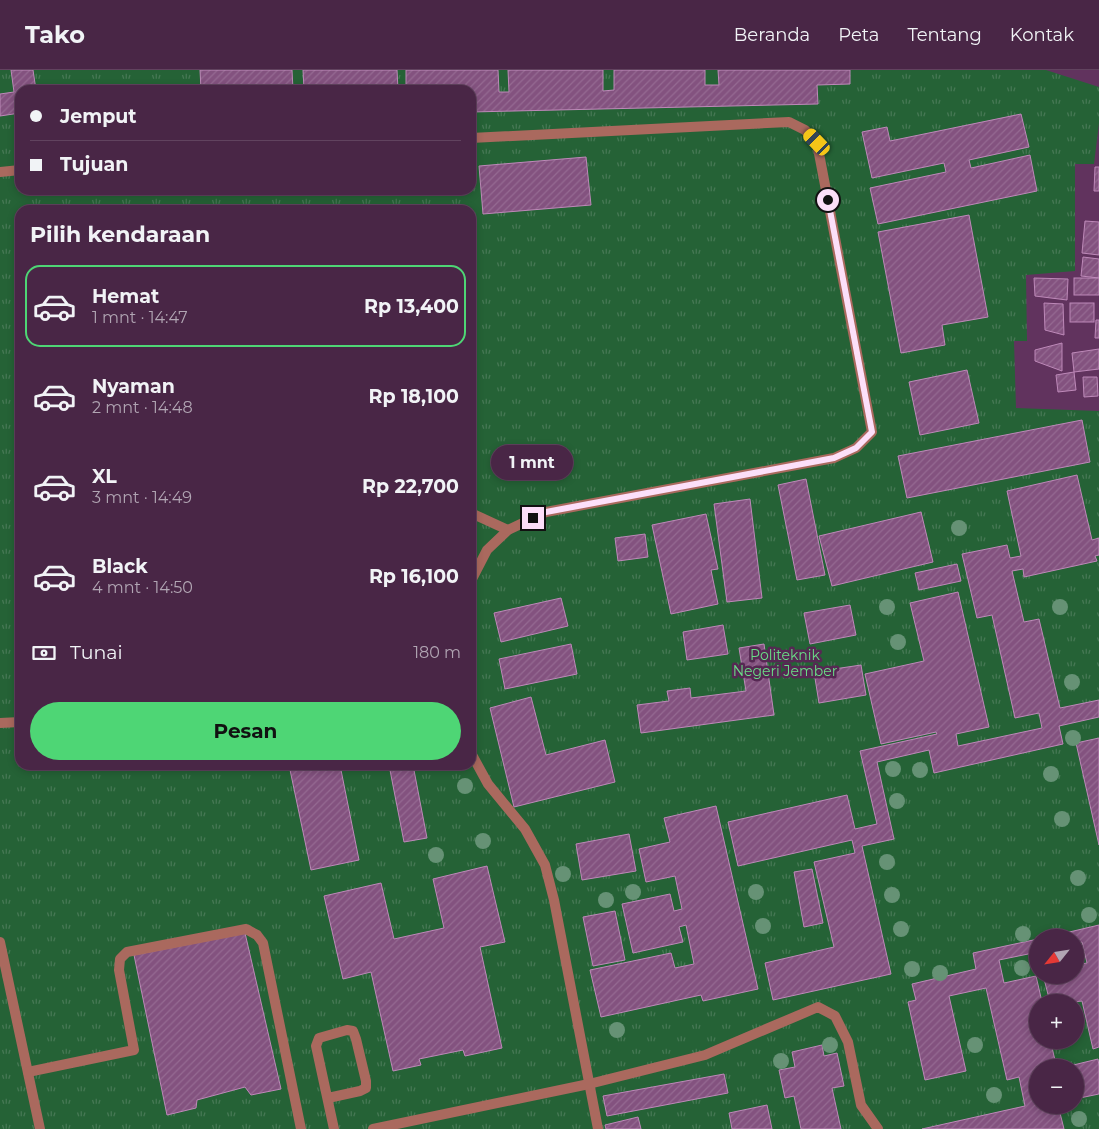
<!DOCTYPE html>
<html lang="id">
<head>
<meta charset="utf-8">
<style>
  body { margin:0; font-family:Montserrat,sans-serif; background:#533251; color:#f1f3f6; height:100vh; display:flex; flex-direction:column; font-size:19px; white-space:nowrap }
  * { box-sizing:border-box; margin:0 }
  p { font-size:16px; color:#b1a5b3 }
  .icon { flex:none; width:28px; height:28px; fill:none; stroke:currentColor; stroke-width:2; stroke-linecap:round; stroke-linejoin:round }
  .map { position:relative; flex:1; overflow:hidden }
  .panel { position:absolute; left:15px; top:135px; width:461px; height:565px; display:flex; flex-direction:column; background:#492646; border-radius:15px; box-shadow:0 2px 8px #0003,0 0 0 1px #61435f }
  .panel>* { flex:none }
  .hud { position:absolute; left:15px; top:15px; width:461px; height:110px; border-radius:15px; box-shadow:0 2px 8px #0003,0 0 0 1px #61435f; display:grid; align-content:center; height:110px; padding:0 15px; background:#492646 }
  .needle { width:32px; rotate:240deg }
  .buttons { position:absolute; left:1029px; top:859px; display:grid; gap:10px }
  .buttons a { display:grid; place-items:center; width:55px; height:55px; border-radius:50%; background:#492646; box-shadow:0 2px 8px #0003,0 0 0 1px #61435f; font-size:25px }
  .end { position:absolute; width:22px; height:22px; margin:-11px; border:6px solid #fcdff9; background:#111; box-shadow:0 0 0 2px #111 }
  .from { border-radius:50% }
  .bubble { position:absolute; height:35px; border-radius:18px; background:#492646; box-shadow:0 2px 8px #0003,0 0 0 1px #61435f; font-size:16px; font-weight:700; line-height:35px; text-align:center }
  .car { position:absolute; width:15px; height:30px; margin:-15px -8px; border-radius:6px; box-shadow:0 0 4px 1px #0007; background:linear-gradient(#f5c518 24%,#345 0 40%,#f5c518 0 76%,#345 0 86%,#f5c518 0) }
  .hud b { display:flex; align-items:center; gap:18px; height:48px; font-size:19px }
  .hud b+b { border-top:1px solid #61435f }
  .hud i { width:12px; height:12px; background:#f1f3f6 }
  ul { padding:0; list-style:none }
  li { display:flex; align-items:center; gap:15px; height:82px; margin:0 10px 8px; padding:0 5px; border:2px solid transparent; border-radius:15px }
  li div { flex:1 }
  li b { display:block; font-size:19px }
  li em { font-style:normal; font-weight:700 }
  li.on { border-color:#4ed675 }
  li>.icon { width:45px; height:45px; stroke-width:1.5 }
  h2 { padding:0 15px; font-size:22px; line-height:60px }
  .pay { display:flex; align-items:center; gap:12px; height:55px; padding:0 15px; font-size:19px }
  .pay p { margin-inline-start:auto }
  .primary-button { display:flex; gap:10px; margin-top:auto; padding:10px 15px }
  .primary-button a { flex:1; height:58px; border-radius:30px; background:#4ed675; color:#111; font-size:20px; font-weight:700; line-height:58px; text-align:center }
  header { display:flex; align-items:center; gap:30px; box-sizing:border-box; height:70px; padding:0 25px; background:#492646; border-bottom:1px solid #61435f }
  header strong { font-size:24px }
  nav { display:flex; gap:28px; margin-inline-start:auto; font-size:18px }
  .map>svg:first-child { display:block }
</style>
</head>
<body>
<header>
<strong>Tako</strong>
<nav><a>Beranda</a><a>Peta</a><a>Tentang</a><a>Kontak</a></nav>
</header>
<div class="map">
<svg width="1099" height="1059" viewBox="0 0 1099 1059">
  <defs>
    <pattern id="park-tufts" width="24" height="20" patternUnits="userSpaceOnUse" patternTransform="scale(1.25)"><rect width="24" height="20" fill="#256236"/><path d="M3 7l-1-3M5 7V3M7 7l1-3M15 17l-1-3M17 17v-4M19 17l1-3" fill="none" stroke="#467854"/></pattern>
    <pattern id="building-hatch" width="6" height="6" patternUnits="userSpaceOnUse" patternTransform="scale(1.25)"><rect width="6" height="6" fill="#83527f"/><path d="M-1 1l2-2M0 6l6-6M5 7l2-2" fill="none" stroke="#956a92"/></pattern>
  </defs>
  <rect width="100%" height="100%" fill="#61335e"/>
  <!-- park -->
  <path fill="url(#park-tufts)" fill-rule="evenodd" d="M 0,0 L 1046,0 L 1099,17 L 1099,53 L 1094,94 L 1075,94 L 1075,201 L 1026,205 L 1027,271 L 1014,271 L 1016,338 L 1099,341 L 1099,1059 L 0,1059 ZM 20,20 L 471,20 L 471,120 L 20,120 ZM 20,140 L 471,140 L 471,695 L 20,695 ZM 1038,868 L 1075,868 L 1075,905 L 1038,905 ZM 1038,932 L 1075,932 L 1075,970 L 1038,970 ZM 1038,998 L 1075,998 L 1075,1035 L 1038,1035 Z"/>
  <!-- building -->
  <g fill="url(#building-hatch)" stroke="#be89b9">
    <polygon points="11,0 33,0 36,20 20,20 20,43 0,46 0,24 14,22"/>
    <polygon points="200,0 292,0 293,20 201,20"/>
    <polygon points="303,0 397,0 398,20 304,20"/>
    <polygon points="406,0 498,0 499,22 509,22 508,0 603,0 603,21 614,20 614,0 705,0 705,15 719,15 718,0 850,0 850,14 817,15 818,34 471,42 471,20 406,20"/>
    <polygon points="1021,44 1029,77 969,90 971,98 1030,85 1037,121 878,154 870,118 946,102 944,93 872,108 862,62 887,57 890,71"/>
    <polygon points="586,87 591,135 483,144 479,96"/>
    <polygon points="1095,97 1099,97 1099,121 1094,121"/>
    <polygon points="969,145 988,247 942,255 945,275 901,283 878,162"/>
    <polygon points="1085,151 1099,152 1099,185 1082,183"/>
    <polygon points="1083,187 1099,189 1099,208 1081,206"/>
    <polygon points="1034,208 1068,209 1067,230 1035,226"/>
    <rect x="1074" y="208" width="25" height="17"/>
    <polygon points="1044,233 1063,234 1064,265 1045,260"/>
    <rect x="1070" y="233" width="24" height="19"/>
    <polygon points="1096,250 1099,250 1099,268 1095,268"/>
    <polygon points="1062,273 1062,301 1035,291 1035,280"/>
    <polygon points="1099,279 1099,299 1074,302 1072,283"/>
    <polygon points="967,300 979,353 920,365 909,312"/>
    <polygon points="1074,302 1076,320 1058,322 1056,305"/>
    <polygon points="1083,307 1097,307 1098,326 1084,327"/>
    <polygon points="1082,350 1090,392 907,428 898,386"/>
    <polygon points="1077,405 1092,470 1099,468 1099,485 1095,486 1097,491 1024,507 1023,499 1012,501 1024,552 1039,549 1060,638 1099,630 1099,647 1059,656 1063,674 934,703 929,680 877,692 894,769 862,776 891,904 773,930 765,893 834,877 814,792 855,783 852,770 738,796 728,752 847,725 855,759 877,754 860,681 937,664 936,662 881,674 865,604 924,591 910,533 958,522 989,657 956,664 958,676 1042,658 1039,643 1015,648 992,545 977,548 962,484 1007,475 1010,488 1021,486 1007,421"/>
    <polygon points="806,409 825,505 797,510 778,415"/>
    <polygon points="750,429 762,528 727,532 714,434"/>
    <polygon points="921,442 933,492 832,516 819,466"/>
    <polygon points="706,444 718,499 711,500 718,534 671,544 652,455"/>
    <polygon points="645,464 648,487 618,491 615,468"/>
    <polygon points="957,494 961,511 919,520 915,503"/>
    <polygon points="561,528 568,556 501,572 494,543"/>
    <polygon points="850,535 856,565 810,574 804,543"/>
    <polygon points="723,555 728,584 687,590 683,562"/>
    <polygon points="571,574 577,604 505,619 499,589"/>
    <polygon points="764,574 774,645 641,663 637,635 669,631 667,621 690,618 691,628 746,621 739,578"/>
    <polygon points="861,595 866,625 819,633 814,602"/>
    <polygon points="531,627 546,685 605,670 615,712 514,737 490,638"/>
    <polygon points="1099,668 1099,775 1076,673"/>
    <polygon points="289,695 340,695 359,790 311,800"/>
    <polygon points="389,695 413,695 427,768 404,772"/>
    <polygon points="716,736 758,919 703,931 701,925 601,947 590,900 671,883 675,898 694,894 686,855 679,857 683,872 633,883 622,834 670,824 674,841 682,839 675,806 646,812 639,779 670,772 664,748"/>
    <polygon points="629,764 636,801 582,810 576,774"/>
    <polygon points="487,796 505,872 480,877 502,978 465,986 463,980 419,989 421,995 393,1001 371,902 343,909 324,826 381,813 394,869 444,858 433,809"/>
    <polygon points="812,799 823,853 804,857 794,802"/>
    <polygon points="615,841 625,890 593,896 583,847"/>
    <polygon points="1099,855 1099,977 1093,979 1082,931 1074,932 1050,932 1043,905 1075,905 1075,895 1087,893 1082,872 1075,874 1075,868 1044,868"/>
    <polygon points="245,863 281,1019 251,1025 245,1017 197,1030 196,1038 167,1045 134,885"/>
    <polygon points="1038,869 1038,882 999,890 1004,913 1036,906 1042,932 1038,932 1038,970 1050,970 1057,998 1038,998 1038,1035 1058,1035 1064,1059 922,1059 1025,1036 1019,1007 1007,1010 986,918 949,926 966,1001 925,1010 908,932 916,930 912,914 976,899 973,883"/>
    <polygon points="822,975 824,986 837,983 844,1016 832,1018 841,1059 801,1059 794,1026 785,1028 779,1000 795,997 792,982"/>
    <polygon points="1098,989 1099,996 1099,1024 1075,1029 1075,998 1061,998"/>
    <polygon points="724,1004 728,1023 607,1046 603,1026"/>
    <polygon points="767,1035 772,1059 732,1059 729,1043"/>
    <polygon points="638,1047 641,1059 606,1059 605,1055"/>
  </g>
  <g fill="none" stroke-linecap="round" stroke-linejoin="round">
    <!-- service -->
    <g stroke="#aa695e" stroke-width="10">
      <polyline points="471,68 789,52 805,60 817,73 872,362 856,378 834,388 546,442 508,460 487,480 471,511"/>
      <polyline points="0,102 20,100"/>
      <polyline points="471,443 508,460"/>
      <polyline points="0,653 20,652"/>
      <polyline points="471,683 488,714 525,759 545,795 554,830 598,1059"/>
      <polyline points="0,872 40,1059"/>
      <polyline points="28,1002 134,980 119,900 120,889 127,882 246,859 257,865 263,873 301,1059"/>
      <polyline points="328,1028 360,1021 366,1018 366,1011 356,969 353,961 347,960 319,968 316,976 334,1059"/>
      <polyline points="373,1059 589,1014 705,985 818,937 835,946 848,972 861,1035 878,1059"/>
    </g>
  </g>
  <!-- trees -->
  <g fill="#669275">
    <circle cx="959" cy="458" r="8"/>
    <circle cx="887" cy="537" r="8"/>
    <circle cx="1060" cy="537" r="8"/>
    <circle cx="898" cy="572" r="8"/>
    <circle cx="1072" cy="612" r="8"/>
    <circle cx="1073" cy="668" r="8"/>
    <circle cx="893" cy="699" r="8"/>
    <circle cx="920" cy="700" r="8"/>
    <circle cx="1051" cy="704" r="8"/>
    <circle cx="465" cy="716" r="8"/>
    <circle cx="897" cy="731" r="8"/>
    <circle cx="1062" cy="749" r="8"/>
    <circle cx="483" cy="771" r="8"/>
    <circle cx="436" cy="785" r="8"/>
    <circle cx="887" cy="792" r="8"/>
    <circle cx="563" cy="804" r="8"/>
    <circle cx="1078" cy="808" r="8"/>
    <circle cx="633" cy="822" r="8"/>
    <circle cx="756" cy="822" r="8"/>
    <circle cx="892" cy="825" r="8"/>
    <circle cx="606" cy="830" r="8"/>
    <circle cx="1089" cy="845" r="8"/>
    <circle cx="763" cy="856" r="8"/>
    <circle cx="901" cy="859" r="8"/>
    <circle cx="1023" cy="864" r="8"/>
    <circle cx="1022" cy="898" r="8"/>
    <circle cx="912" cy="899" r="8"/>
    <circle cx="940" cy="903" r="8"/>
    <circle cx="617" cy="960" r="8"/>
    <circle cx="830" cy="975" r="8"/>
    <circle cx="975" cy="975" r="8"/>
    <circle cx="781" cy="991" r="8"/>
    <circle cx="994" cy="1025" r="8"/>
    <circle cx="1079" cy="1049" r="8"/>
  </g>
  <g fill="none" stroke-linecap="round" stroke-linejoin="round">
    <!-- route -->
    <polyline stroke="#fcdff9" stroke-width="6" points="533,448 546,442 834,388 856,378 872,362 828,130"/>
  </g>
  <g text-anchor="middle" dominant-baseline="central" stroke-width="5" stroke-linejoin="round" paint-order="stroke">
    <!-- park labels -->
    <g font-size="14" fill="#6adf87" stroke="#562853">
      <text x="785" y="585">Politeknik<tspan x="785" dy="16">Negeri Jember</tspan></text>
    </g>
  </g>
</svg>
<div class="buttons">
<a><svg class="needle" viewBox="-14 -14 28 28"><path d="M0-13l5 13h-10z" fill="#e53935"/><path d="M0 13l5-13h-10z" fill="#b1a5b3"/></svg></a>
<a>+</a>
<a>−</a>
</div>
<i class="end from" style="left:828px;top:130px"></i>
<i class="end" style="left:533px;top:448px"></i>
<div class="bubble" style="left:491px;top:375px;width:82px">1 mnt</div>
<i class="car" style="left:817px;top:72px;rotate:316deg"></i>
<div class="hud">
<b><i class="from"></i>Jemput</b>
<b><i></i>Tujuan</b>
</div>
<section class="panel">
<h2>Pilih kendaraan</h2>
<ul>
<li class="on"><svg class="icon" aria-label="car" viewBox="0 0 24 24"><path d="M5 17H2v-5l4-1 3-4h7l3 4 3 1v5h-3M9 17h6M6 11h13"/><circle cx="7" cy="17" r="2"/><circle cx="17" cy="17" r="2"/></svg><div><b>Hemat</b><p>1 mnt · 14:47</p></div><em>Rp 13,400</em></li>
<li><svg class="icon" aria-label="car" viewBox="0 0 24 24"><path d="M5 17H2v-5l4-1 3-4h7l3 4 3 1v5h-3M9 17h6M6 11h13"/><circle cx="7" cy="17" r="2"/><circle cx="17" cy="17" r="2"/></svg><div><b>Nyaman</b><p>2 mnt · 14:48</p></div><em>Rp 18,100</em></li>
<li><svg class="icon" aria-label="car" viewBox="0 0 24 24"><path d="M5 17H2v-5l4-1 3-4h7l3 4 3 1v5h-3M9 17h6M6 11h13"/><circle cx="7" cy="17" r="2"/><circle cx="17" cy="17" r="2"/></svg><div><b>XL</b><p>3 mnt · 14:49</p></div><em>Rp 22,700</em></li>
<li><svg class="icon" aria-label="car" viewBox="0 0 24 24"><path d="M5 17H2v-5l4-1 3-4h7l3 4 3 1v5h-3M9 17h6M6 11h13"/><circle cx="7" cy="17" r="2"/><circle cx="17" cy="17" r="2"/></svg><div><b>Black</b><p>4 mnt · 14:50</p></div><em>Rp 16,100</em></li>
</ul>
<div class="pay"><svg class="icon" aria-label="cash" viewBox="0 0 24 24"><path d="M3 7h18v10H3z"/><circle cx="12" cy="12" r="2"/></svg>Tunai<p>180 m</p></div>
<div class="primary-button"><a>Pesan</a></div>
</section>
</div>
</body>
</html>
